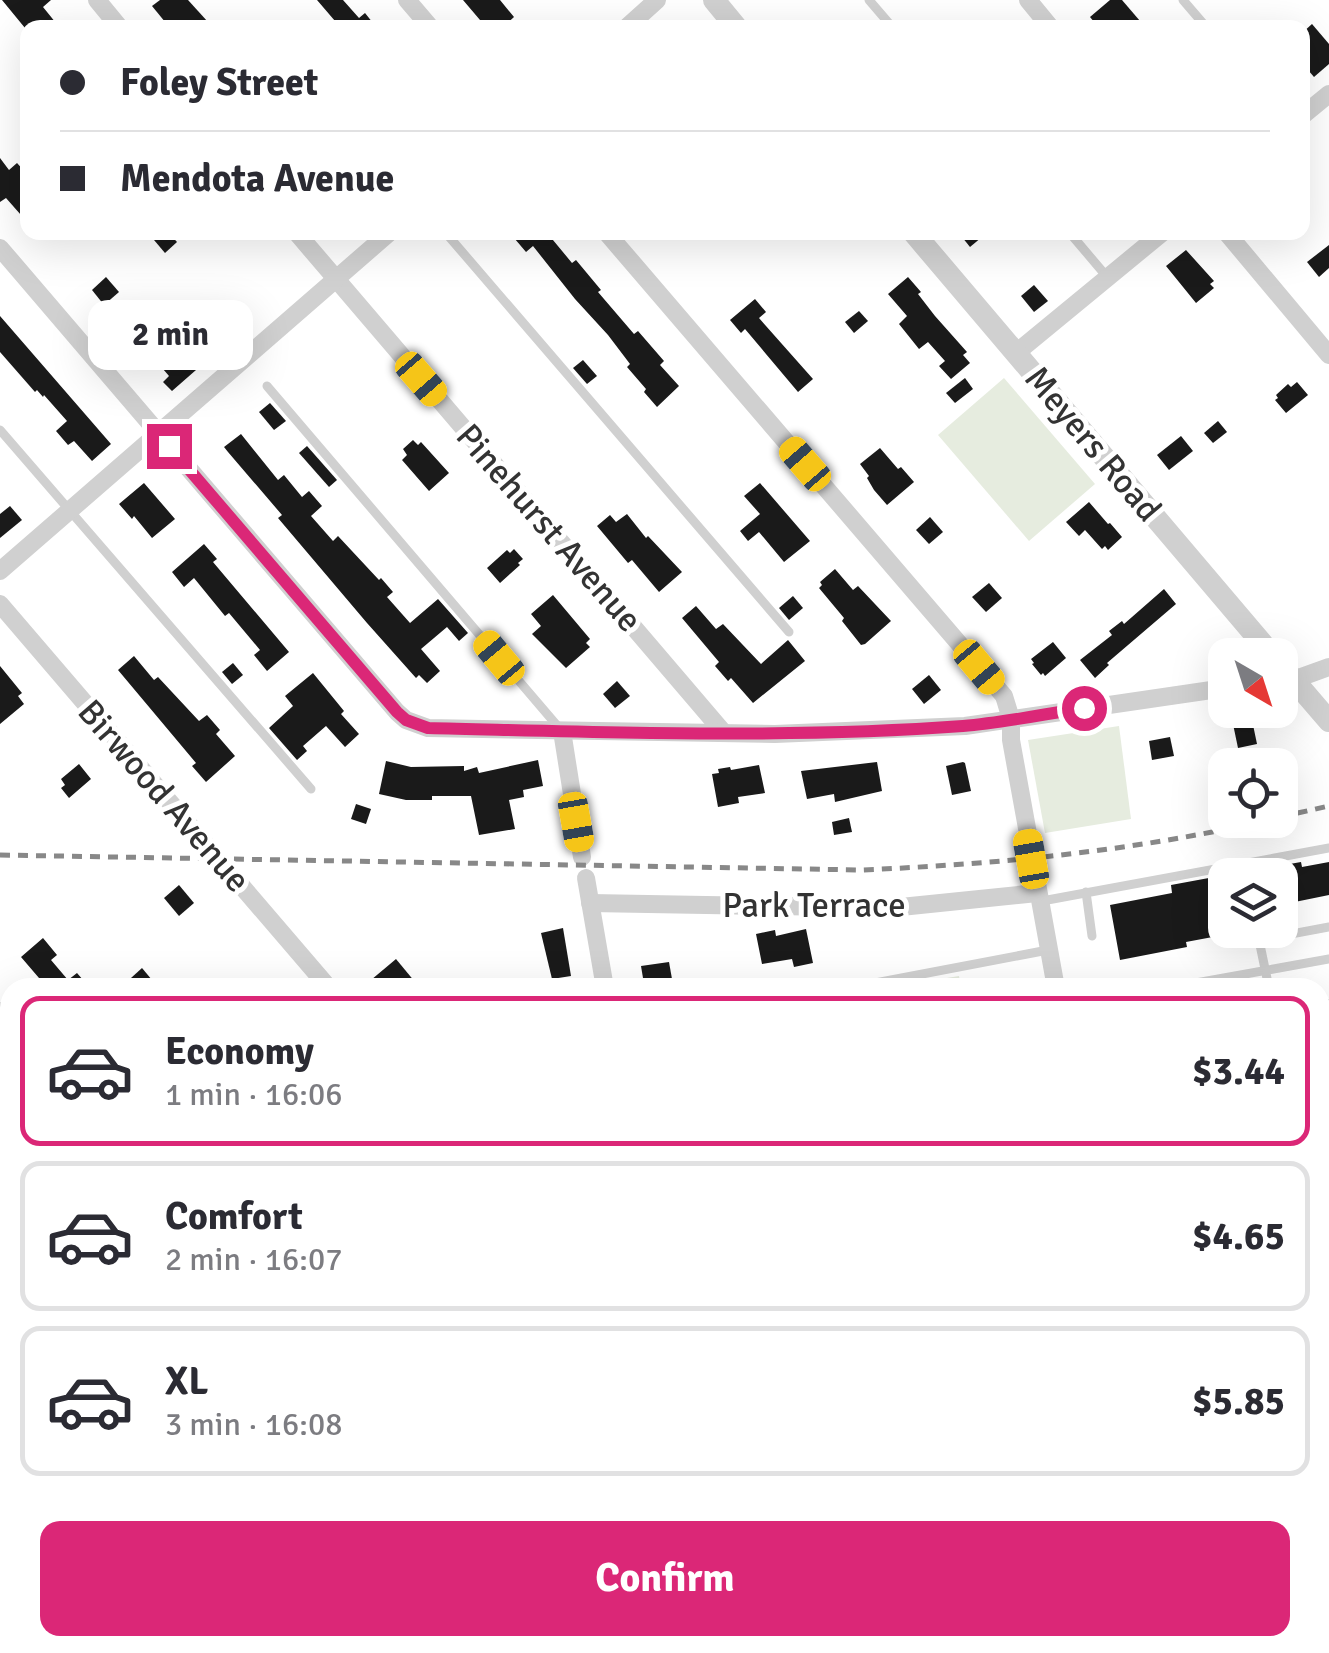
<!DOCTYPE html>
<html lang="en">
<head>
<meta charset="utf-8">
<style>
  body { margin:0; font-family:Signika,sans-serif; background:#f2f2f3; color:#2b2b33; height:100vh; display:flex; flex-direction:column; font-size:38px; white-space:nowrap }
  * { box-sizing:border-box; margin:0 }
  p { font-size:32px; color:#7c7c81 }
  .icon { flex:none; width:55px; height:55px; fill:none; stroke:currentColor; stroke-width:2; stroke-linecap:round; stroke-linejoin:round }
  .map { position:relative; flex:1; overflow:hidden }
  .panel { position:absolute; left:0px; top:978px; width:1330px; height:678px; display:flex; flex-direction:column; background:#fff; border-radius:30px 30px 0 0; box-shadow:0 10px 40px #0002 }
  .panel>* { flex:none }
  .guide { position:absolute; left:20px; top:20px; width:1290px; height:220px; border-radius:20px; box-shadow:0 10px 40px #0002; display:grid; align-content:center; height:220px; padding:0 40px; background:#fff }
  .needle { width:65px; rotate:141deg }
  .buttons { position:absolute; left:1208px; top:638px; display:grid; gap:20px }
  .buttons a { display:grid; place-items:center; width:90px; height:90px; border-radius:20px; background:#fff; box-shadow:0 10px 40px #0002; font-size:50px }
  .end { position:absolute; width:45px; height:45px; margin:-22px; border:12px solid #db2777; background:#fff; box-shadow:0 0 0 5px #fff }
  .from { border-radius:50% }
  .bubble { position:absolute; height:70px; border-radius:20px; background:#fff; box-shadow:0 10px 40px #0002; font-size:32px; font-weight:700; line-height:70px; text-align:center }
  .car { position:absolute; width:30px; height:60px; margin:-30px -15px; border-radius:12px; box-shadow:0 0 8px 2px #0007; background:linear-gradient(#f5c518 24%,#345 0 40%,#f5c518 0 76%,#345 0 86%,#f5c518 0) }
  .guide b { display:flex; align-items:center; gap:35px; height:95px; font-size:38px }
  .guide b+b { border-top:2px solid #e1e1e2 }
  .guide i { width:25px; height:25px; background:#2b2b33 }
  ul { padding:18px 0 0; list-style:none }
  li { display:flex; align-items:center; gap:30px; height:150px; margin:0 20px 15px; padding:0 20px; border:5px solid #e1e1e2; border-radius:20px }
  li div { flex:1 }
  li b { display:block; font-size:38px }
  li em { font-style:normal; font-weight:700 }
  li.on { border-color:#db2777 }
  li>.icon { width:90px; height:90px; stroke-width:1.5 }
  .primary-button { display:flex; gap:20px; margin-top:auto; padding:20px 40px }
  .primary-button a { flex:1; height:115px; border-radius:20px; background:#db2777; color:#fff; font-size:40px; font-weight:700; line-height:115px; text-align:center }
  .map>svg:first-child { display:block }
</style>
</head>
<body>
<div class="map">
<svg width="1329" height="1653" viewBox="0 0 1329 1653">
  <rect width="100%" height="100%" fill="#fff"/>
  <!-- green -->
  <g fill="#e6ecdf">
    <polygon points="1004,378 1095,484 1029,541 938,435"/>
    <polygon points="1119,726 1131,819 1045,833 1028,740"/>
    <polygon points="959,976 961,987 892,987"/>
    <polygon points="1329,1052 1329,1094 1320,1102 1320,1053"/>
  </g>
  <!-- building -->
  <g fill="#1a1a1a">
    <polygon points="2,0 51,0 43,7 60,28 25,28"/>
    <polygon points="160,0 188,0 208,22 202,28 170,28 152,6"/>
    <polygon points="317,0 343,0 359,18 365,13 377,28 341,28"/>
    <polygon points="463,0 500,0 514,17 502,28 472,28 480,20"/>
    <polygon points="1110,0 1122,0 1146,28 1099,28 1090,17"/>
    <polygon points="1312,24 1329,44 1329,64 1314,77 1302,63 1302,33"/>
    <polygon points="0,158 9,170 17,163 28,175 28,223 6,198 0,202"/>
    <polygon points="162,232 168,232 177,242 165,253 154,240"/>
    <polygon points="509,232 549,232 548,234 572,263 576,260 601,290 598,292 634,334 638,331 664,361 660,365 679,386 657,407 644,392 646,389 627,367 630,364 608,335 575,299 533,246 526,252"/>
    <polygon points="958,232 988,232 970,247"/>
    <polygon points="1329,245 1329,268 1319,277 1307,262"/>
    <polygon points="1186,250 1214,281 1210,284 1214,288 1196,303 1166,266"/>
    <polygon points="106,277 119,292 104,305 92,290"/>
    <polygon points="908,277 921,292 918,294 935,316 967,352 963,355 970,363 951,379 939,366 945,361 928,342 919,349 899,324 907,316 888,294"/>
    <polygon points="1034,285 1048,301 1034,312 1021,296"/>
    <polygon points="755,299 766,312 759,318 813,379 798,392 745,329 741,333 730,320"/>
    <polygon points="859,311 868,321 854,333 845,322"/>
    <polygon points="152,313 161,324 155,329 180,358 191,348 204,363 172,391 163,382 169,376 151,355 148,358 128,334"/>
    <polygon points="0,316 111,444 92,461 74,441 68,445 56,431 67,421 44,395 43,397 37,390 35,392 0,352"/>
    <polygon points="583,360 597,376 587,384 573,368"/>
    <polygon points="965,378 973,389 955,403 946,393"/>
    <polygon points="1297,382 1308,395 1286,413 1275,400 1278,398 1276,395 1288,384 1291,387"/>
    <polygon points="270,403 286,421 274,430 259,412"/>
    <polygon points="1218,421 1227,432 1213,443 1204,433"/>
    <polygon points="241,434 278,480 284,475 302,497 309,491 322,506 311,516 333,541 338,536 379,580 381,578 393,592 387,597 410,623 438,599 468,633 459,641 447,627 421,649 440,671 427,683 419,675 416,678 367,623 278,518 282,515 228,452 224,447"/>
    <polygon points="1181,436 1193,451 1169,470 1157,455"/>
    <polygon points="413,440 418,445 421,442 449,473 429,491 402,460 407,455 403,449"/>
    <polygon points="307,446 337,480 329,487 299,453"/>
    <polygon points="880,448 898,469 901,467 914,482 887,505 874,490 867,478 869,476 860,464"/>
    <polygon points="144,483 175,519 152,538 134,516 132,519 119,504"/>
    <polygon points="760,483 810,541 784,562 759,532 748,541 740,531 760,514 744,496"/>
    <polygon points="1089,502 1108,524 1110,523 1122,537 1108,550 1105,546 1102,549 1085,530 1079,536 1066,522"/>
    <polygon points="10,506 22,520 0,538 0,514"/>
    <polygon points="627,514 646,538 648,536 682,572 659,592 632,560 628,563 597,526 610,515 616,522"/>
    <polygon points="930,517 943,532 929,544 916,530"/>
    <polygon points="204,544 217,559 213,562 289,652 267,671 254,655 260,650 229,613 225,616 194,578 184,587 172,572"/>
    <polygon points="514,549 523,559 518,563 520,565 500,583 487,568 507,550 510,553"/>
    <polygon points="835,569 853,590 858,586 891,621 865,644 861,645 842,621 844,618 819,588 822,585 820,582"/>
    <polygon points="989,583 1002,598 986,612 972,597"/>
    <polygon points="1164,589 1176,604 1107,663 1109,665 1095,678 1080,660 1112,635 1109,631 1122,621 1124,624"/>
    <polygon points="553,595 590,639 586,643 590,647 566,668 532,634 541,626 531,614"/>
    <polygon points="793,596 803,608 789,620 779,608"/>
    <polygon points="696,606 716,629 723,624 761,664 788,640 805,661 753,703 731,678 728,681 715,666 719,662 682,618"/>
    <polygon points="1053,642 1066,658 1045,676 1043,673 1041,675 1032,664 1034,663 1031,659"/>
    <polygon points="134,656 154,680 158,677 199,721 207,715 220,730 216,734 235,756 206,782 192,766 196,763 118,670"/>
    <polygon points="233,663 243,675 232,684 222,672"/>
    <polygon points="0,666 22,693 18,696 24,704 0,724"/>
    <polygon points="313,673 344,711 341,714 359,734 345,747 326,726 303,746 307,751 297,760 269,728 293,706 285,696"/>
    <polygon points="929,675 941,690 924,704 912,689"/>
    <polygon points="617,681 630,696 615,708 603,694"/>
    <polygon points="1252,720 1257,744 1238,748 1233,724"/>
    <polygon points="1170,737 1174,756 1152,760 1149,741"/>
    <polygon points="538,760 543,786 523,790 524,797 509,800 515,829 479,835 471,796 432,796 432,800 406,800 379,794 386,761 411,767 464,766 464,771 477,767 479,773"/>
    <polygon points="877,762 882,791 835,802 834,794 807,799 801,771"/>
    <polygon points="963,762 965,763 971,791 952,795 946,766"/>
    <polygon points="79,764 91,779 69,798 61,788 65,785 61,779"/>
    <polygon points="759,765 765,793 738,797 739,803 718,807 712,774 719,773 718,769 730,767 731,770"/>
    <polygon points="356,804 371,809 366,824 351,819"/>
    <polygon points="849,818 852,832 834,835 832,822"/>
    <polygon points="1301,862 1302,867 1329,862 1329,895 1280,905 1280,875 1256,875 1255,870"/>
    <polygon points="1225,875 1225,915 1214,917 1218,936 1186,942 1187,947 1120,960 1110,905 1172,893 1171,885"/>
    <polygon points="179,885 194,903 179,916 164,898"/>
    <polygon points="563,928 571,976 552,979 541,933"/>
    <polygon points="806,929 813,963 794,967 792,959 762,964 756,934 775,930 776,936"/>
    <polygon points="43,938 57,955 51,960 68,980 77,973 90,988 27,988 39,978 21,957"/>
    <polygon points="396,959 420,988 377,988 371,980"/>
    <polygon points="669,962 672,979 644,984 641,966"/>
    <polygon points="142,968 152,980 143,988 120,988"/>
  </g>
  <g fill="none" stroke-linecap="round" stroke-linejoin="round">
    <!-- service -->
    <g stroke="#d0d0d0" stroke-width="9">
      <polyline points="869,0 893,28"/>
      <polyline points="1183,0 1207,28"/>
      <polyline points="445,232 789,632"/>
      <polyline points="1069,232 1108,278"/>
      <polyline points="267,386 560,729"/>
      <polyline points="0,430 311,789"/>
      <polyline points="1086,892 1092,936"/>
      <polyline points="1042,901 1329,848"/>
      <polyline points="849,988 1048,950"/>
      <polyline points="1168,988 1329,959"/>
      <polyline points="1269,988 1259,940 1329,927"/>
      <polyline points="0,1146 10,1144"/>
      <polyline points="1320,1195 1329,1205"/>
      <polyline points="0,1388 10,1386"/>
      <polyline points="1320,1512 1329,1522"/>
      <polyline points="0,1553 10,1565"/>
      <polyline points="78,1645 85,1653"/>
      <polyline points="347,1645 354,1653"/>
      <polyline points="1159,1645 1166,1653"/>
    </g>
    <!-- minor -->
    <g stroke="#d0d0d0" stroke-width="18">
      <polyline points="97,0 120,28"/>
      <polyline points="407,0 431,28"/>
      <polyline points="1028,0 1051,28"/>
      <polyline points="626,28 657,0"/>
      <polyline points="1302,116 1329,94"/>
      <polyline points="296,232 724,733"/>
      <polyline points="606,232 1004,696 1011,719 1011,740 1056,988"/>
      <polyline points="1226,232 1329,355"/>
      <polyline points="0,248 397,712 406,720 428,728 775,734 965,726 1225,688"/>
      <polyline points="1016,353 1163,232"/>
      <polyline points="0,571 390,232"/>
      <polyline points="0,604 329,988"/>
      <polyline points="1280,682 1293,680 1329,667"/>
      <polyline points="562,731 582,857"/>
      <polyline points="586,878 605,988"/>
      <polyline points="590,903 891,908 1037,893"/>
      <polyline points="0,1011 10,1023"/>
      <polyline points="1320,1352 1329,1363"/>
      <polyline points="0,1402 10,1414"/>
      <polyline points="210,1645 217,1653"/>
      <polyline points="485,1645 492,1653"/>
      <polyline points="750,1645 755,1653"/>
      <polyline points="1024,1645 1030,1653"/>
      <polyline points="1298,1645 1304,1653"/>
    </g>
    <!-- tertiary -->
    <g stroke="#d0d0d0" stroke-width="22">
      <polyline points="714,0 737,28"/>
      <polyline points="913,232 1272,655"/>
      <polyline points="1280,664 1329,721"/>
      <polyline points="1320,1133 1329,1125"/>
      <polyline points="722,1653 731,1645"/>
    </g>
    <!-- primary -->
    <g stroke="#ababab" stroke-width="28">
      <polyline points="1320,1014 1329,1013"/>
      <polyline points="0,1260 10,1258"/>
    </g>
    <!-- rail -->
    <g stroke="#888" stroke-width="5" stroke-dasharray="10 8" stroke-linecap="butt">
      <polyline points="1280,817 1329,806"/>
      <path d="M 0,855 L 862,870 C 998,864 1135,851 1268,820"/>
    </g>
  </g>
  <g fill="none" stroke-linecap="round" stroke-linejoin="round">
    <!-- route -->
    <path stroke="#db2777" stroke-width="12" d="M 169,446 L 397,712 L 406,720 L 428,728 C 606,732 785,739 963,726 C 1003,723 1044,714 1084,708"/>
  </g>
  <g text-anchor="middle" dominant-baseline="central" stroke-width="10" stroke-linejoin="round" paint-order="stroke">
    <!-- street labels -->
    <g font-size="35" fill="#333" stroke="#fff">
      <text transform="translate(1093 444) rotate(50)">Meyers Road</text>
      <text transform="translate(549 528) rotate(49)">Pinehurst Avenue</text>
      <text transform="translate(164 796) rotate(49)">Birwood Avenue</text>
      <text x="814" y="905">Park Terrace</text>
    </g>
  </g>
</svg>
<div class="buttons">
<a><svg class="needle" viewBox="-14 -14 28 28"><path d="M0-13l5 13h-10z" fill="#e53935"/><path d="M0 13l5-13h-10z" fill="#7c7c81"/></svg></a>
<a><svg class="icon" aria-label="locate" viewBox="0 0 24 24"><circle cx="12" cy="12" r="6"/><path d="M12 2v4M12 18v4M2 12h4M18 12h4"/></svg></a>
<a><svg class="icon" aria-label="layers" viewBox="0 0 24 24"><path d="M12 4l9 5-9 5-9-5zM3 14l9 5 9-5"/></svg></a>
</div>
<i class="end from" style="left:1084px;top:708px"></i>
<i class="end" style="left:169px;top:446px"></i>
<div class="bubble" style="left:88px;top:300px;width:165px">2 min</div>
<i class="car" style="left:421px;top:379px;rotate:139deg"></i>
<i class="car" style="left:805px;top:464px;rotate:319deg"></i>
<i class="car" style="left:499px;top:658px;rotate:320deg"></i>
<i class="car" style="left:979px;top:667px;rotate:140deg"></i>
<i class="car" style="left:576px;top:822px;rotate:170deg"></i>
<i class="car" style="left:1031px;top:859px;rotate:350deg"></i>
<div class="guide">
<b><i class="from"></i>Foley Street</b>
<b><i></i>Mendota Avenue</b>
</div>
<section class="panel">
<ul>
<li class="on"><svg class="icon" aria-label="car" viewBox="0 0 24 24"><path d="M5 17H2v-5l4-1 3-4h7l3 4 3 1v5h-3M9 17h6M6 11h13"/><circle cx="7" cy="17" r="2"/><circle cx="17" cy="17" r="2"/></svg><div><b>Economy</b><p>1 min · 16:06</p></div><em>$3.44</em></li>
<li><svg class="icon" aria-label="car" viewBox="0 0 24 24"><path d="M5 17H2v-5l4-1 3-4h7l3 4 3 1v5h-3M9 17h6M6 11h13"/><circle cx="7" cy="17" r="2"/><circle cx="17" cy="17" r="2"/></svg><div><b>Comfort</b><p>2 min · 16:07</p></div><em>$4.65</em></li>
<li><svg class="icon" aria-label="car" viewBox="0 0 24 24"><path d="M5 17H2v-5l4-1 3-4h7l3 4 3 1v5h-3M9 17h6M6 11h13"/><circle cx="7" cy="17" r="2"/><circle cx="17" cy="17" r="2"/></svg><div><b>XL</b><p>3 min · 16:08</p></div><em>$5.85</em></li>
</ul>
<div class="primary-button"><a>Confirm</a></div>
</section>
</div>
</body>
</html>
